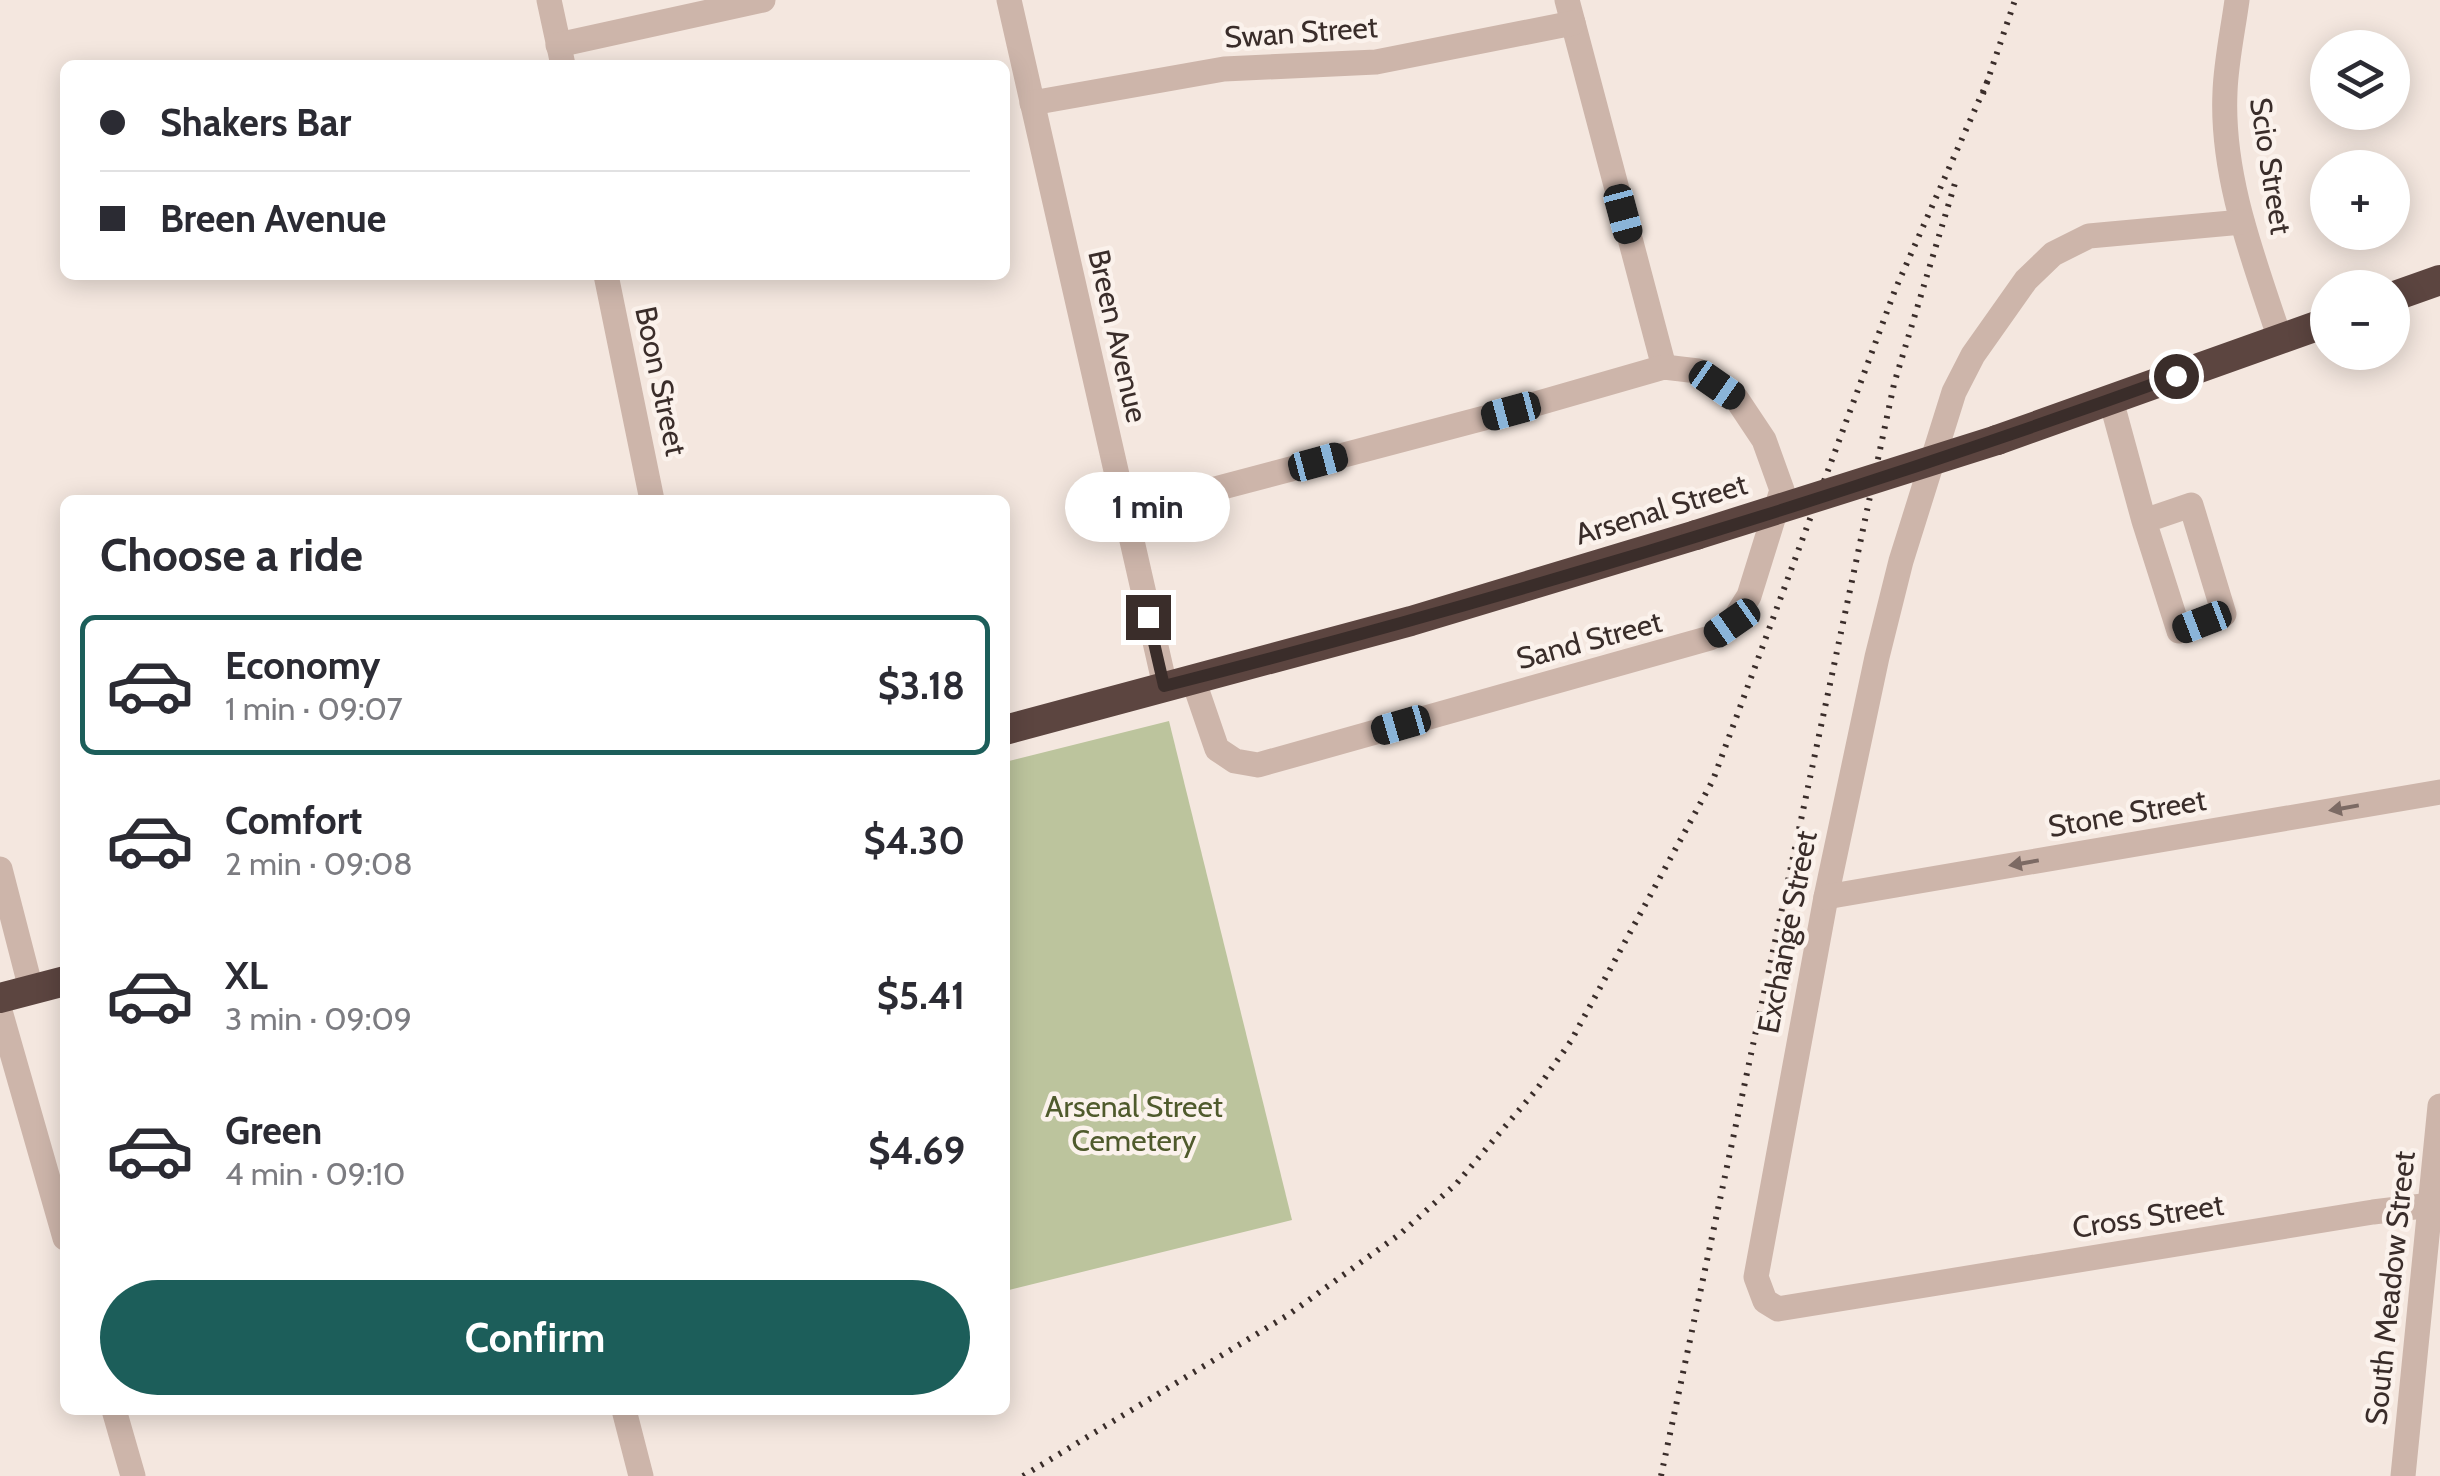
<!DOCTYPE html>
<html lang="en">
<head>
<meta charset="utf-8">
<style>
  body { margin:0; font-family:Cabin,sans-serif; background:#f7f7f7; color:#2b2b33; height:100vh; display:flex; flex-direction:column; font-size:38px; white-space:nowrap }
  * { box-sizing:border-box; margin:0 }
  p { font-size:32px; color:#7c7c81 }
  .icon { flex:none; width:55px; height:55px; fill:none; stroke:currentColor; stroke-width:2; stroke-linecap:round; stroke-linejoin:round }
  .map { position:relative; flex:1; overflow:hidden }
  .panel { position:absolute; left:60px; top:495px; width:950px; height:920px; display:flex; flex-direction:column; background:#fff; border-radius:15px; box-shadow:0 5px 25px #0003 }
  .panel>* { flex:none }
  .hud { position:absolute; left:60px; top:60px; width:950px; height:220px; border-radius:15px; box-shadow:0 5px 25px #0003; display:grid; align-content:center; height:220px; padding:0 40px; background:#fff }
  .tools { position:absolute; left:2310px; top:30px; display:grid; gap:20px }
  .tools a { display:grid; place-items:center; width:100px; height:100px; border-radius:50%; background:#fff; box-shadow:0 5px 25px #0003; font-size:50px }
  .end { position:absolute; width:45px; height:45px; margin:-22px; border:12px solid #3a2d2a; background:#fff; box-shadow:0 0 0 5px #fff }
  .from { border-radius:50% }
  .bubble { position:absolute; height:70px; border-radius:35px; background:#fff; box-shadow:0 5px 25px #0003; font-size:32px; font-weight:700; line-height:70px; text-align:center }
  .car { position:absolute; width:30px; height:60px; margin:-30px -15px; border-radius:12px; box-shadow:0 0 8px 2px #0007; background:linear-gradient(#222 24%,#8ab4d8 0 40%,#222 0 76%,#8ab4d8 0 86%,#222 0) }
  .hud b { display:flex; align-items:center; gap:35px; height:95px; font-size:38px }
  .hud b+b { border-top:2px solid #e1e1e2 }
  .hud i { width:25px; height:25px; background:#2b2b33 }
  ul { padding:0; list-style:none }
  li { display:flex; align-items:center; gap:30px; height:140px; margin:0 20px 15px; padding:0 20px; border:5px solid transparent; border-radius:15px }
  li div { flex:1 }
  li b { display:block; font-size:38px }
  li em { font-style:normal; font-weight:700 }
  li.selected { border-color:#1c5e5a }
  li>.icon { width:90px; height:90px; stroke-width:1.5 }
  h2 { padding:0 40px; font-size:45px; line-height:120px }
  .primary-button { display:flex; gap:20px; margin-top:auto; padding:20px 40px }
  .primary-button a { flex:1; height:115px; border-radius:60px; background:#1c5e5a; color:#fff; font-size:40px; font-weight:700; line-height:115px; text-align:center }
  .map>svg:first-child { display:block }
</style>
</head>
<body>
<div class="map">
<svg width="2440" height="1476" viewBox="0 0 2440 1476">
  <rect width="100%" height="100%" fill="#f4e7df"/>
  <!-- green -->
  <polygon fill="#bcc49d" points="1169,721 1292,1220 1005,1291 1005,762"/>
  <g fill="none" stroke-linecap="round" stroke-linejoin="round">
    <!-- minor -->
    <g stroke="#cdb5aa" stroke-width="25">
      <polyline points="549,0 563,65"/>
      <polyline points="1009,0 1165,686"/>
      <polyline points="1567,0 1664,367"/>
      <path d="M 2237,0 C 2233,30 2226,62 2225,92 C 2221,177 2254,260 2280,339"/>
      <polyline points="558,45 763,0"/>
      <polyline points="1032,103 1224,69 1376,62 1573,23"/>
      <polyline points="2242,222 2089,236 2053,254 2026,280 1973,355 1954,392 1901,561 1877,657 1826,897 1756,1277 1765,1301 1778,1309 2373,1212 2431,1205 2440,1210"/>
      <polyline points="606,275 652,500"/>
      <polyline points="2111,400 2144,521 2191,505 2224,614 2179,631 2144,521"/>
      <polyline points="1124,513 1511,411 1664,367 1698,371 1736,398 1764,440 1782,490 1749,596 1732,623 1710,638 1258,765 1235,761 1217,749 1193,679"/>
      <polyline points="0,869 31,989"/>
      <polyline points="1826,897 2440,792"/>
      <polyline points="0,1011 65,1238"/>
      <polyline points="114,1410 133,1476"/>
      <polyline points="624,1410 641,1476"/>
      <polyline points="2403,1476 2440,1106"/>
    </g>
    <!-- highway -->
    <g stroke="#5c4540" stroke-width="30">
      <polyline points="2392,297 2440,280"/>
      <polyline points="1997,440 2328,322"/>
      <polyline points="1005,730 1411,621 1696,535"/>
      <polyline points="0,998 65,981"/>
    </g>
    <!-- rail -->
    <g stroke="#3a2d2a" stroke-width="6" stroke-dasharray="2.5 8" stroke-linecap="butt">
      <polyline points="1983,94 2015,0"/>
      <polyline points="1023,1476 1288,1315 1400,1234 1457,1183 1537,1089 1571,1041 1713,780 1895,290 1988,80"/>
      <polyline points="1661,1476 1894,384 1956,180"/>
    </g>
    <!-- highway-bridge -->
    <polyline stroke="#5c4540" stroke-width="30" points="1696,535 1997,440"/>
  </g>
  <!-- one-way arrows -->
  <defs><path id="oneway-solid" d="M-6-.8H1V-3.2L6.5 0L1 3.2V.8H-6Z" transform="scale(2.5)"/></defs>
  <g fill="#7c6a64">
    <use href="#oneway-solid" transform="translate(2344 808) rotate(170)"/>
    <use href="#oneway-solid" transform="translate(2024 863) rotate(170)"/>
  </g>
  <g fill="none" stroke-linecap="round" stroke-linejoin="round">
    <!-- route -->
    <path stroke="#3a2d2a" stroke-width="12" d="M 1148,617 L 1164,686 C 1506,599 1845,496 2176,376"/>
  </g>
  <g text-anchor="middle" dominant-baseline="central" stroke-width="9" stroke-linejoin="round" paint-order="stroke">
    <!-- street labels -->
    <g font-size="30" fill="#3a2d2a" stroke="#fbf2ec">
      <text transform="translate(1301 32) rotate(-4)">Swan Street</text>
      <text transform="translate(2271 166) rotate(81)">Scio Street</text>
      <text transform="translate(1118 336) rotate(77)">Breen Avenue</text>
      <text transform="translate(661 381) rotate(78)">Boon Street</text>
      <text transform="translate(1661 509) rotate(-17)">Arsenal Street</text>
      <text transform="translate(1589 640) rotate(-15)">Sand Street</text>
      <text transform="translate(2127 813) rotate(-10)">Stone Street</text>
      <text transform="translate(1787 932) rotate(-79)">Exchange Street</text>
      <text transform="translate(2148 1216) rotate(-9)">Cross Street</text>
      <text transform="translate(2390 1288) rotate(-84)">South Meadow Street</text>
    </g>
    <!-- park labels -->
    <g font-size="30" fill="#4f5a2c" stroke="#fbf2ec">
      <text x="1134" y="1106">Arsenal Street<tspan x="1134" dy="34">Cemetery</tspan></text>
    </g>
  </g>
</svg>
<div class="tools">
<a><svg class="icon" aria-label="layers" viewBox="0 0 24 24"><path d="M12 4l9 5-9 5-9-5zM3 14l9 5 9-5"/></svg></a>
<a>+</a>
<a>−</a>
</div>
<i class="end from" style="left:2176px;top:376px"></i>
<i class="end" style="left:1148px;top:617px"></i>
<div class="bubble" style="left:1065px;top:472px;width:165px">1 min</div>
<i class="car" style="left:1623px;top:214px;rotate:165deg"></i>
<i class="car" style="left:1717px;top:385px;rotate:125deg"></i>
<i class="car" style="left:1511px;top:411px;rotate:255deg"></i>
<i class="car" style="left:1318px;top:462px;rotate:75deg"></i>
<i class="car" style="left:2202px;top:622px;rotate:249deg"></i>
<i class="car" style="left:1732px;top:623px;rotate:235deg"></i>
<i class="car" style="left:1401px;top:725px;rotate:254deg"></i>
<div class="hud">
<b><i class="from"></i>Shakers Bar</b>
<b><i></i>Breen Avenue</b>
</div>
<section class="panel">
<h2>Choose a ride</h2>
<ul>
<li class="selected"><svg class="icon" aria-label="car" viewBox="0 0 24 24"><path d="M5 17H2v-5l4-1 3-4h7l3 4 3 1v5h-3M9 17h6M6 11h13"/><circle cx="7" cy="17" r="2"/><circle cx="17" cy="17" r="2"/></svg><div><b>Economy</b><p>1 min · 09:07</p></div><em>$3.18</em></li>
<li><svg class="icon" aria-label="car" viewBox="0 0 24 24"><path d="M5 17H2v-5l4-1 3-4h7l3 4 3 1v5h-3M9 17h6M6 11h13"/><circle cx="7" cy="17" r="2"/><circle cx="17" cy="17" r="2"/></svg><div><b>Comfort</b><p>2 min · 09:08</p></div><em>$4.30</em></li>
<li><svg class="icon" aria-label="car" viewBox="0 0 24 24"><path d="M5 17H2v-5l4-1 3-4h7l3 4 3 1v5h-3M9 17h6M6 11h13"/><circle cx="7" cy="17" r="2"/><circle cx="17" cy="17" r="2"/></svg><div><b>XL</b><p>3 min · 09:09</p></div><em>$5.41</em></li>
<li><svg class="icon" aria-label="car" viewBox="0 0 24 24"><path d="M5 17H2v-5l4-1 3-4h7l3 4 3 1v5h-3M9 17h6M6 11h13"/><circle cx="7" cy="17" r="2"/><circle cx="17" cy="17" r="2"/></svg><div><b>Green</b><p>4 min · 09:10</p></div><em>$4.69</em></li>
</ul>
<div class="primary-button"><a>Confirm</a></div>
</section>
</div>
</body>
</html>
